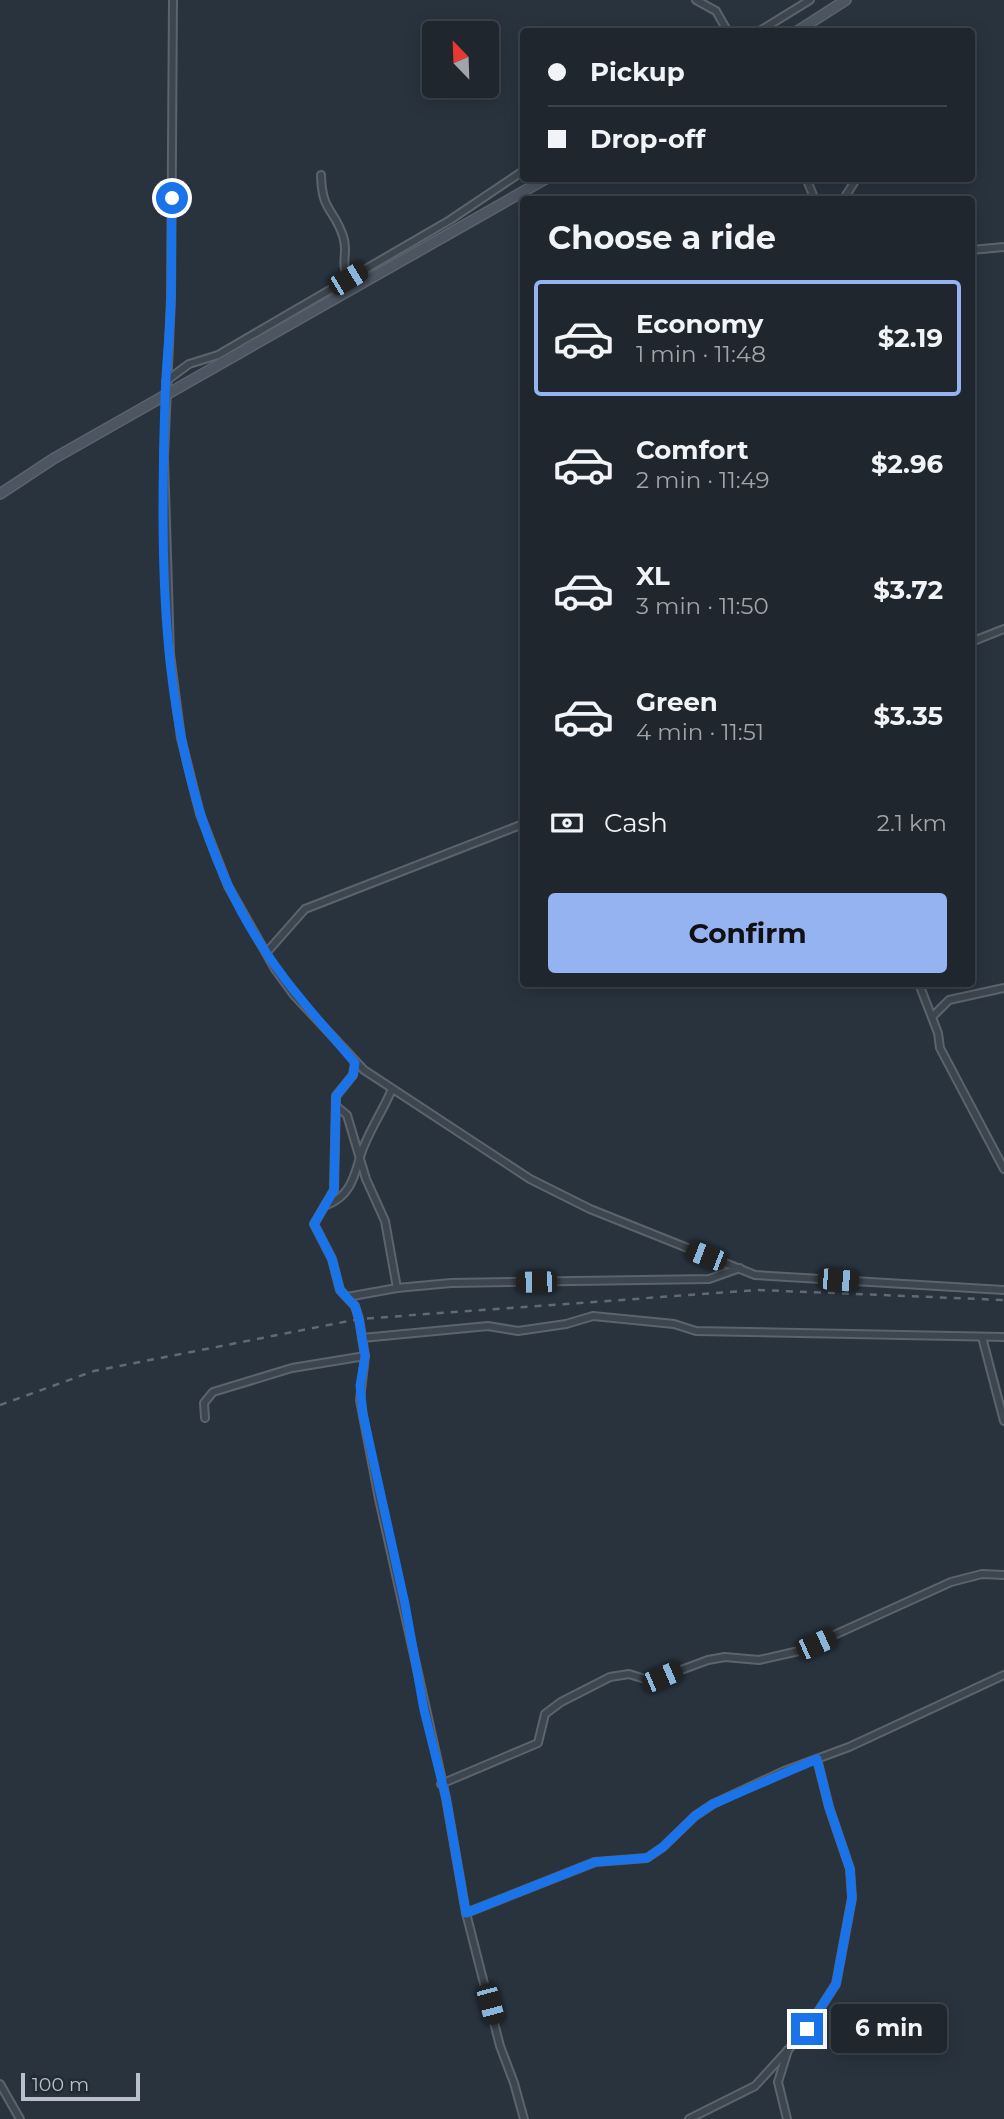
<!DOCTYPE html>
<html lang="en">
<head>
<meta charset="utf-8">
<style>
  body { margin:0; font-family:Montserrat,sans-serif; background:#272e36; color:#f1f3f6; height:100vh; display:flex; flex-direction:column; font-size:26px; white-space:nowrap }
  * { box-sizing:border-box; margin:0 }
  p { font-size:23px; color:#a1a5aa }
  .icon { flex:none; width:38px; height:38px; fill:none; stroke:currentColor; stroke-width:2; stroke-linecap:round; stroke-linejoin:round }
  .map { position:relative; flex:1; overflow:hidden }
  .sheet { position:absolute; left:520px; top:196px; width:455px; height:791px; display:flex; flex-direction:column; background:#1f262e; border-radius:7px; box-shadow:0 4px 18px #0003,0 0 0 2px #3c434a }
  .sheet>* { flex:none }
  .hud { position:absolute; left:520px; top:28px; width:455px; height:154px; border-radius:7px; box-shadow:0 4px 18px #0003,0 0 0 2px #3c434a; display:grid; align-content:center; height:154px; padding:0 28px; background:#1f262e }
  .needle { width:46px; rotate:337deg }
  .controls { position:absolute; left:422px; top:21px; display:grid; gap:14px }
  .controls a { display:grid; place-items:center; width:77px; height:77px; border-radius:7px; background:#1f262e; box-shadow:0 4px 18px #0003,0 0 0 2px #3c434a; font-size:35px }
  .scale { position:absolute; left:21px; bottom:18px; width:119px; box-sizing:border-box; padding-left:7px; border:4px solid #b9c0c9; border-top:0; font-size:19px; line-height:24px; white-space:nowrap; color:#b9c0c9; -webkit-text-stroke:5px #222a33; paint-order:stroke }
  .end { position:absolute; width:32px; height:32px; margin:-16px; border:9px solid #1a73e8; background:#fff; box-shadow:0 0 0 4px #fff }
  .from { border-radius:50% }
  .bubble { position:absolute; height:49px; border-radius:7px; background:#1f262e; box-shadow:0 4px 18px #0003,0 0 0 2px #3c434a; font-size:23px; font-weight:700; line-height:49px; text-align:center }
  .car { position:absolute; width:21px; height:42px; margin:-21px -10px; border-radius:9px; box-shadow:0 0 5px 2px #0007; background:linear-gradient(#222 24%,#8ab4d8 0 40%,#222 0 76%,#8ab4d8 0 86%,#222 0) }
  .hud b { display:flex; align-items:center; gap:24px; height:66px; font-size:26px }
  .hud b+b { border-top:2px solid #3c434a }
  .hud i { width:18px; height:18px; background:#f1f3f6 }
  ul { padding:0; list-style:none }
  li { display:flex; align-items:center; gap:21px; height:116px; margin:0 14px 10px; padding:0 14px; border:4px solid transparent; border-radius:7px }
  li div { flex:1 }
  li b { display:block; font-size:26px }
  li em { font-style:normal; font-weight:700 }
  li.current { border-color:#95b2f1 }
  li>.icon { width:63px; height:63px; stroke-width:1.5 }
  h2 { padding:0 28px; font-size:32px; line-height:84px }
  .pay { display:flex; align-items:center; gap:18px; height:77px; padding:0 28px; font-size:26px }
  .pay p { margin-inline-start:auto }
  .button { display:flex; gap:14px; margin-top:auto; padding:14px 28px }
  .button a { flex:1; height:80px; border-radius:7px; background:#95b2f1; color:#111; font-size:28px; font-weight:700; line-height:80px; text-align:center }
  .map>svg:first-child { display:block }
</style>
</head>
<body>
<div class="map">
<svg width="1004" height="2119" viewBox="0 0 1004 2119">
  <rect width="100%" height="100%" fill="#29333e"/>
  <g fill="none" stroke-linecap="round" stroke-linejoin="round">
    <!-- street casing -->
    <g stroke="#5b636c" stroke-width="10">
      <g id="street">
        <polyline points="173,0 171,299 164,457 170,654 181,738 200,814 228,886 275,969 294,995 364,1070 530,1179 590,1209 755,1275 1004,1290"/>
        <polyline points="696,0 716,11 728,32"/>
        <polyline points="758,32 810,0"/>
        <path d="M 321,175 C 322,212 333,207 343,236 C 350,257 336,262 354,288"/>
        <polyline points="806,178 815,200"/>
        <polyline points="843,200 857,178"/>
        <polyline points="971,250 1004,247"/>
        <polyline points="166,381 189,364 218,355 450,220 523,171"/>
        <polyline points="971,642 1004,629"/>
        <polyline points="267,952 305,909 523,824"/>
        <polyline points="919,984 938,1033 940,1048 1004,1169"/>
        <polyline points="932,1017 949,1000 1004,988"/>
        <polyline points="355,1063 353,1075 336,1096 334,1190 314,1224 332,1259 340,1290 355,1306 359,1319 365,1356 360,1400 379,1499 446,1798 466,1913 500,2046 514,2083 524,2119"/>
        <polyline points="336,1106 347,1115 366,1179 385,1221 397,1288"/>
        <path d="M 327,1205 C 351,1195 354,1177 361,1154 C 368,1132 383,1111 392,1089"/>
        <polyline points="347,1297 397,1288 451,1283 709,1279 740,1268"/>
        <polyline points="982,1337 1004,1421"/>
        <polyline points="362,1338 488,1326 518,1331 566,1324 593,1316 674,1324 696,1331 1004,1337"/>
        <polyline points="205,1418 204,1403 213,1392 292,1368 365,1356"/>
        <polyline points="441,1784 538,1743 545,1714 561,1702 610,1677 629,1674 651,1681 708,1660 725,1657 759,1660 799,1651 951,1582 982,1574 1004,1575"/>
        <polyline points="466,1913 595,1862 647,1858 663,1847 695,1816 713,1804 784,1771 849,1747 1004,1675"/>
        <polyline points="0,2084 20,2119"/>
        <polyline points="689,2119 755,2086 807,2029 836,1984 852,1898 850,1869 829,1807 817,1759"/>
        <polyline points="787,2119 778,2082 788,2050"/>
      </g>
    </g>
    <!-- secondary casing -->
    <g stroke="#5b636c" stroke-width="12">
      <g id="secondary">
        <polyline points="796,32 846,0"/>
        <polyline points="0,494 53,459 547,178"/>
      </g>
    </g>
    <!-- street -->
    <use href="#street" stroke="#3d454e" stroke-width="6"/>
    <!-- secondary -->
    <use href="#secondary" stroke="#4c5561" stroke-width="9"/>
    <!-- rail -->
    <polyline stroke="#606974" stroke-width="2.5" stroke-dasharray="7 7" stroke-linecap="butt" points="0,1405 94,1371 359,1319 758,1290 1004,1300"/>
  </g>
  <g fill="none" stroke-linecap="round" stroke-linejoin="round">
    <!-- route -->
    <path stroke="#1a73e8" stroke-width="9" d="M 172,198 C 171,231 172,265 171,298 C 170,332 166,365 165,399 C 160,570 158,757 241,911 C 273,971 312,1012 355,1063 L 353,1075 L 336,1096 L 334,1190 L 314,1224 L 332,1259 L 340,1290 L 355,1306 L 359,1319 L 365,1356 L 360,1386 L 363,1414 L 405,1604 L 424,1710 L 446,1798 L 466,1913 L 595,1862 L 647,1858 L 663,1847 L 695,1816 L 713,1804 L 817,1759 L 829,1807 L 850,1869 L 852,1898 L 836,1984 L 807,2029"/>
  </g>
</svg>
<div class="controls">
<a><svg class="needle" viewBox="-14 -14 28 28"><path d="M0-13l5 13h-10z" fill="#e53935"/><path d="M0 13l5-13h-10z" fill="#a1a5aa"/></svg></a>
</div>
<div class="scale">100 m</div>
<i class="end from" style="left:172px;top:198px"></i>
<i class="end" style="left:807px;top:2029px"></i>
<div class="bubble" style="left:831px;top:2004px;width:116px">6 min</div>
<i class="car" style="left:348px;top:279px;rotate:59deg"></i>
<i class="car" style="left:706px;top:1256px;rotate:291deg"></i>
<i class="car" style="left:838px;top:1280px;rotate:95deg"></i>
<i class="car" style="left:536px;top:1282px;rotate:269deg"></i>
<i class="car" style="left:816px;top:1644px;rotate:66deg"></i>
<i class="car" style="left:662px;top:1677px;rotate:67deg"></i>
<i class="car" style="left:490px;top:2004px;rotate:165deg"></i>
<div class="hud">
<b><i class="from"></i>Pickup</b>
<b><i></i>Drop-off</b>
</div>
<section class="sheet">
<h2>Choose a ride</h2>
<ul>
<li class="current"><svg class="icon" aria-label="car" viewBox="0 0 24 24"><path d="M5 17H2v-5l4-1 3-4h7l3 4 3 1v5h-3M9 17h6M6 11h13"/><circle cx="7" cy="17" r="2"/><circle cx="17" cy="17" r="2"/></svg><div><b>Economy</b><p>1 min · 11:48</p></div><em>$2.19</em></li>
<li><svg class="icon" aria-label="car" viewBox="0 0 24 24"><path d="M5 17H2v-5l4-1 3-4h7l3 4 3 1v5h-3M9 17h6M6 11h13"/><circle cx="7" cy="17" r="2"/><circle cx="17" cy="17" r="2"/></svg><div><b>Comfort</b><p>2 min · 11:49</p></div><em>$2.96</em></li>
<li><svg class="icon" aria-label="car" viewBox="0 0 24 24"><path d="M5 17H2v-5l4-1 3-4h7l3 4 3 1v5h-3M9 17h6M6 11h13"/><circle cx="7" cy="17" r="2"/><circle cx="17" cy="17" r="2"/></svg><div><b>XL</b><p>3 min · 11:50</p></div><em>$3.72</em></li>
<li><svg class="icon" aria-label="car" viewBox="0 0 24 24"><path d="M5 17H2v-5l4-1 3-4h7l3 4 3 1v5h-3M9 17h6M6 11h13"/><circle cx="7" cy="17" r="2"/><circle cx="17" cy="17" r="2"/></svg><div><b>Green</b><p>4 min · 11:51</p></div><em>$3.35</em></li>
</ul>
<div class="pay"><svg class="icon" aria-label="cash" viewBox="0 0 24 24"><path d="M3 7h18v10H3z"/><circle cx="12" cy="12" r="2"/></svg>Cash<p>2.1 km</p></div>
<div class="button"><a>Confirm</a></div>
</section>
</div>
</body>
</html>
